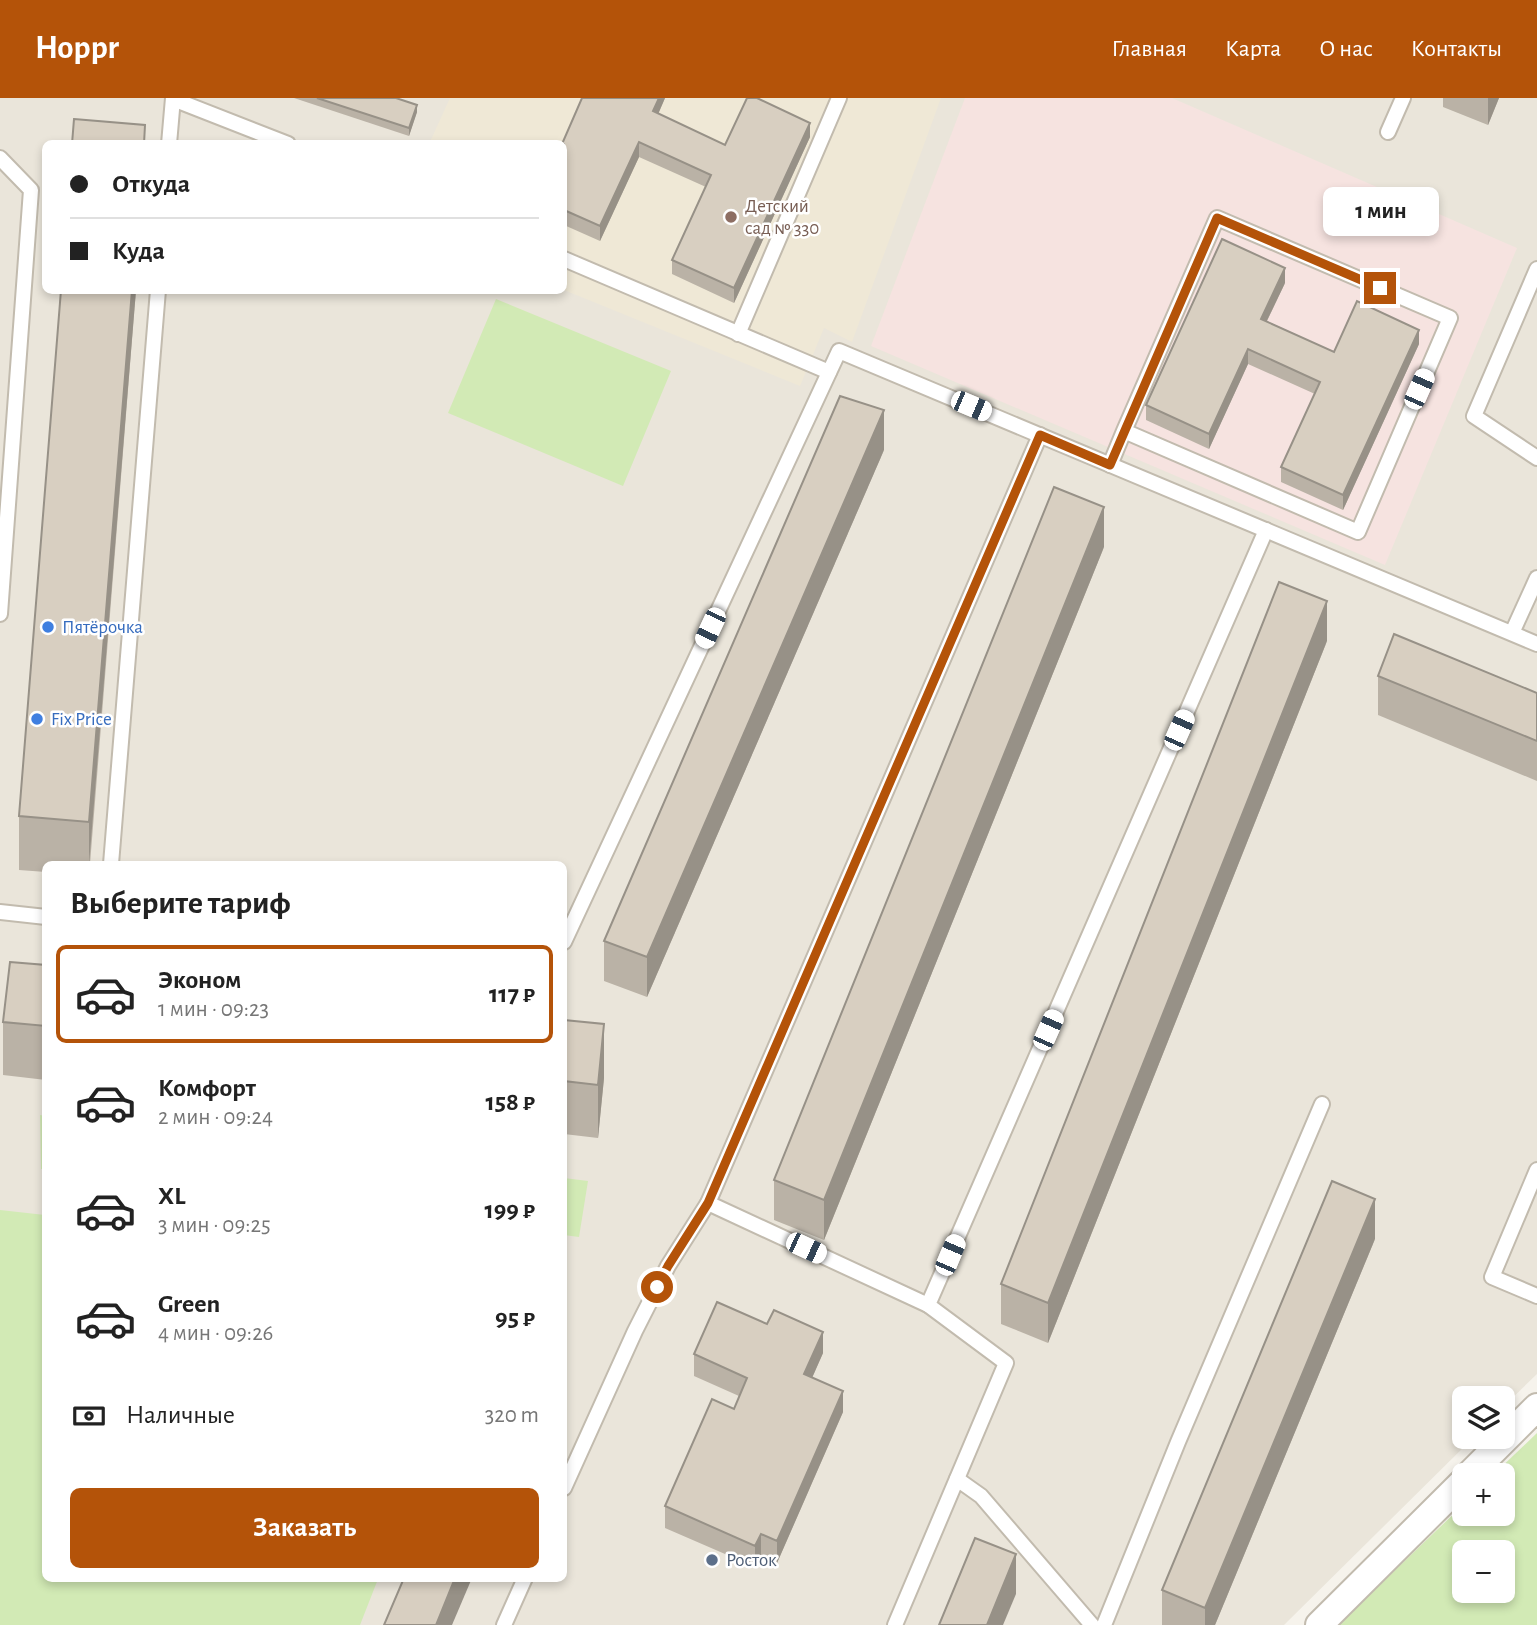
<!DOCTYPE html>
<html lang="ru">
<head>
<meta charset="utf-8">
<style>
  body { margin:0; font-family:"Alegreya Sans",sans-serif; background:#f6f6f6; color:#222; height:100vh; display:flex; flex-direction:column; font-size:26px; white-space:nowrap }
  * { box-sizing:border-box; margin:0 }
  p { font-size:23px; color:#767676 }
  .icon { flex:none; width:38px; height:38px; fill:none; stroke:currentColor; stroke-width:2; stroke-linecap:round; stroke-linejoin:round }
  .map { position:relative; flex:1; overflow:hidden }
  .drawer { position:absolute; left:42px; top:763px; width:525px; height:721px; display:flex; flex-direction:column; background:#fff; border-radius:10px; box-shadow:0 4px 10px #0003 }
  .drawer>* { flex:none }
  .guide { position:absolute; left:42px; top:42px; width:525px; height:154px; border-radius:10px; box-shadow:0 4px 10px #0003; display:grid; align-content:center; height:154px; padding:0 28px; background:#fff }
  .tools { position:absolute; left:1452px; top:1288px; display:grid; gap:14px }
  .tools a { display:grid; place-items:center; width:63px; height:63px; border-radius:10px; background:#fff; box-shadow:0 4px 10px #0003; font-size:35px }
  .end { position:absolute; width:32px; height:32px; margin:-16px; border:9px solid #b45309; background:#fff; box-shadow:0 0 0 4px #fff }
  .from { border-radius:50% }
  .bubble { position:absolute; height:49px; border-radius:10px; background:#fff; box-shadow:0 4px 10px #0003; font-size:23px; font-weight:600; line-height:49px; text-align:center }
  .car { position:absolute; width:21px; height:42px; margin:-21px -10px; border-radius:9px; box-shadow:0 0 5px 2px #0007; background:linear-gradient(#fff 24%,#345 0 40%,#fff 0 76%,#345 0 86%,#fff 0) }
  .guide b { display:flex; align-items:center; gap:24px; height:66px; font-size:26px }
  .guide b+b { border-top:2px solid #e0e0e0 }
  .guide i { width:18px; height:18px; background:#222 }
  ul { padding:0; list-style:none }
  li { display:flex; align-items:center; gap:21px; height:98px; margin:0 14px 10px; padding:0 14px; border:4px solid transparent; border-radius:10px }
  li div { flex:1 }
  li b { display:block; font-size:26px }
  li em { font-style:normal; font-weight:600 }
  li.on { border-color:#b45309 }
  li>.icon { width:63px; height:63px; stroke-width:1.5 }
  h2 { padding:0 28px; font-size:32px; line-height:84px }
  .pay { display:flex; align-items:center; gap:18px; height:77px; padding:0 28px; font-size:26px }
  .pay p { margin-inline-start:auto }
  .cta { display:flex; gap:14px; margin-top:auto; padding:14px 28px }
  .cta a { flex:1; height:80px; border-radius:10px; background:#b45309; color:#fff; font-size:28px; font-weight:600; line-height:80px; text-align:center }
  header { display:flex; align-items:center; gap:42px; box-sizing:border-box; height:98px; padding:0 35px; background:#b45309; color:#fff }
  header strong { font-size:33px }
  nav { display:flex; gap:38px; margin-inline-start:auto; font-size:24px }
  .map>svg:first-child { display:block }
</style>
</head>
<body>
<header>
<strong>Hoppr</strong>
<nav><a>Главная</a><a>Карта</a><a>О нас</a><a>Контакты</a></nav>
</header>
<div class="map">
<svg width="1537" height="1527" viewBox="0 0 1537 1527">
  <rect width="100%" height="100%" fill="#f6f3ec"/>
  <!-- residential -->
  <path fill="#eae5da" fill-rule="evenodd" d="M 0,0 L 1537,0 L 1537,1276 L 1503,1309 L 1503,1300 L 1465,1300 L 1465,1339 L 1474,1339 L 1284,1527 L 0,1527 ZM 46,46 L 564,46 L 564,192 L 46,192 ZM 46,766 L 564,766 L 564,1480 L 46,1480 Z"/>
  <!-- education -->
  <polygon fill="#efe8d6" points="450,0 941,0 852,244 824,230 800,288 564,192 564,46 429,46"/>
  <!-- medical -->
  <polygon fill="#f6e3e0" points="965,0 1172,0 1517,150 1385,467 871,248"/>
  <!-- green -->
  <g fill="#d2eab5" fill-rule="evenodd">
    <polygon points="496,201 671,273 623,388 448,315"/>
    <polygon points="40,1017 45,1018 45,1071 41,1071"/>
    <polygon points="564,1080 588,1083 579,1139 564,1137"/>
    <polygon points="0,1112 45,1117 46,1480 378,1481 360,1527 0,1527"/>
    <path d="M 1537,1335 L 1537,1527 L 1338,1527 L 1465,1405 L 1465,1416 L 1503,1416 L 1503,1377 L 1493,1377 ZM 1503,1454 L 1503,1493 L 1465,1493 L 1465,1454 Z"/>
  </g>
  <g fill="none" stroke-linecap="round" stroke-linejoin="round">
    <!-- service casing -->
    <g stroke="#c2bbae" stroke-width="18">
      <g id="service">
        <polyline points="173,1 288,46"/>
        <polyline points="1388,34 1403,0"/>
        <polyline points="169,46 173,0"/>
        <polyline points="0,60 31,92 0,516"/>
        <polyline points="564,161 829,274"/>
        <polyline points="1537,171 1474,318 1537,360"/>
        <polyline points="738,236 839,0"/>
        <polyline points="1110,367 1124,333 1217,120 1450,220 1358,434 1124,333"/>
        <polyline points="1512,535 1537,480"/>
        <polyline points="111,766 158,192"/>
        <polyline points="0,814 46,819"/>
        <polyline points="564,844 839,253 1537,546"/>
        <polyline points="1537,1072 1492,1179 1537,1198"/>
        <polyline points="708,1105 928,1207"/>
        <polyline points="957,1381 981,1398 1092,1527"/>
        <polyline points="564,1390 635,1233 668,1168 708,1105 1040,337"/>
        <polyline points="504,1527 525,1480"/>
        <polyline points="895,1527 1006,1265 928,1207 1266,432"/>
        <polyline points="1104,1527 1178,1344 1322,1006"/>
      </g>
    </g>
    <!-- minor casing -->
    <g stroke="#c2bbae" stroke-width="30">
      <g id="minor">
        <polyline points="1469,1377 1537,1309"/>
        <polyline points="1319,1527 1465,1382"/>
      </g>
    </g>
    <!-- service -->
    <use href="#service" stroke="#fff" stroke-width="14"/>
    <!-- minor -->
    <use href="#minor" stroke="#fff" stroke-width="26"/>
  </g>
  <!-- wall -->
  <g fill="#bab2a6">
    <polygon points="294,0 396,0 417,14 409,38"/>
    <polygon points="582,0 665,0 658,16 725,47 810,39 734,205 672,176 672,162 706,89 639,59 600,143 564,127 564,46"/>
    <polygon points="1443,0 1499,0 1488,27 1443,9"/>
    <polygon points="1285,185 1267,223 1334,254 1419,246 1343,412 1281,384 1281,369 1315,296 1248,266 1209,351 1146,322 1146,307"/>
    <polygon points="136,192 90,766 46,766 46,774 19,772 19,718"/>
    <polygon points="884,352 647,899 604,883 604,843"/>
    <polygon points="1104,449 824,1142 774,1122 774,1082"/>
    <polygon points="1327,543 1048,1245 1001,1226 1001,1186"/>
    <polygon points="1378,578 1537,595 1537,683 1378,617"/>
    <polygon points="46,867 46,982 3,977 3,924"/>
    <polygon points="564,922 604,980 598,1040 564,1036"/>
    <polygon points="1375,1141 1215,1527 1162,1527 1162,1492"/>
    <polygon points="823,1255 812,1280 843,1314 777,1465 761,1457 755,1469 665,1430 665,1408 734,1311 739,1298 694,1278 694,1256"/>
  </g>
  <!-- shaded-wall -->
  <g fill="#979187">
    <polygon points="659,0 665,0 653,28 653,13"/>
    <polygon points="1488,0 1499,0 1488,27"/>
    <polygon points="417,7 417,14 409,38 409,30"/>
    <polygon points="810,25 810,39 734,205 734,190"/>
    <polygon points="639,44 639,59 600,143 600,128"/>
    <polygon points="1285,170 1285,185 1261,235 1261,221"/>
    <polygon points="132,192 136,192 89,766 89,724"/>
    <polygon points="1419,232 1419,246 1343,412 1343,397"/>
    <polygon points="1248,251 1248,266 1209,351 1209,336"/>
    <polygon points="884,312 884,352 647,899 647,859"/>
    <polygon points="1104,409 1104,449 824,1142 824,1102"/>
    <polygon points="1327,503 1327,543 1048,1245 1048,1205"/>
    <polygon points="604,926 604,980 598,1040 598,987"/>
    <polygon points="1375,1101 1375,1141 1215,1527 1205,1527 1205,1510"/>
    <polygon points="823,1234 823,1255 804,1298 804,1276"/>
    <polygon points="843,1293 843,1314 777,1465 777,1443"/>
    <polygon points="761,1436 761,1457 755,1469 755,1448"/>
    <polygon points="1016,1456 1016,1496 1003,1527 987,1527"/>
    <polygon points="455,1480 472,1480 452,1527 436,1527"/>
  </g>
  <!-- building -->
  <g fill="#d8cfc1" stroke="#979187" stroke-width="2">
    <polygon points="317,0 396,0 417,7 409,30"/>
    <polygon points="582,0 659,0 653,13 725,47 747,0 757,0 810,25 734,190 672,162 711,77 639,44 600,128 564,112 564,46 562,46"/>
    <polygon points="74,21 145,27 144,46 72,46"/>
    <polygon points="1222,141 1285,170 1261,221 1334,254 1357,203 1419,232 1343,397 1281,369 1320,284 1248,251 1209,336 1146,307"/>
    <polygon points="61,192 132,192 89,724 19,718"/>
    <polygon points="840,298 884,312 647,859 604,843"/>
    <polygon points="1054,389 1104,409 824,1102 774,1082"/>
    <polygon points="1279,484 1327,503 1048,1205 1001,1186"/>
    <polygon points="1394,536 1537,595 1537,643 1378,578"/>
    <polygon points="10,864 46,867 46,928 3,924"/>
    <polygon points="564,922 604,926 598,987 564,983"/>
    <polygon points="1332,1083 1375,1101 1205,1510 1162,1492"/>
    <polygon points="717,1204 767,1226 774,1212 823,1234 804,1276 843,1293 777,1443 761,1436 755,1448 665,1408 712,1301 734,1311 747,1280 694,1256"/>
    <polygon points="975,1440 1016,1456 987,1527 939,1527"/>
    <polygon points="404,1480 455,1480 436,1527 384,1527"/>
  </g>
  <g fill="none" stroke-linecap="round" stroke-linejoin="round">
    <!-- route -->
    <polyline stroke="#b45309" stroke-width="9" points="657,1189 668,1168 708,1105 1040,337 1110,367 1217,120 1380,190"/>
  </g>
  <!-- markers -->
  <circle fill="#8d6e63" stroke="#fff" stroke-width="2.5" cx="731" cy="119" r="7"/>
  <g fill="#3f7fe0" stroke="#fff" stroke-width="2.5">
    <circle cx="48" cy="529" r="7"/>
    <circle cx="37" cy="621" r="7"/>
  </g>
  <circle fill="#5c6f8a" stroke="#fff" stroke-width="2.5" cx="712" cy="1462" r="7"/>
  <g text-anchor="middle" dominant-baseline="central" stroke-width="5" stroke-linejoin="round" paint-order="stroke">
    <!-- education labels -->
    <g font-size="19" fill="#785e54" stroke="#fff" text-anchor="start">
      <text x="745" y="108">Детский<tspan x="745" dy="22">сад № 330</tspan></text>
    </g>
    <!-- shop labels -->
    <g font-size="19" fill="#366cbe" stroke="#fff" text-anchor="start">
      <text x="62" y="529">Пятёрочка</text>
      <text x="51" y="621">Fix Price</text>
    </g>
    <!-- service labels -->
    <g font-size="19" fill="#4e5e75" stroke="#fff" text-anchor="start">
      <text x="726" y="1462">Росток</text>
    </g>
  </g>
</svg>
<div class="tools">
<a><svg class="icon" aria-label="layers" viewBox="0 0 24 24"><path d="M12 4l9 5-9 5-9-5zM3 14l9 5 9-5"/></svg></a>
<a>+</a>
<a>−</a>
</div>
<i class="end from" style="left:657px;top:1189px"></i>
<i class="end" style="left:1380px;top:190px"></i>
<div class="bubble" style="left:1323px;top:89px;width:116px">1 мин</div>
<i class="car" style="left:1419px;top:291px;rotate:24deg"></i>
<i class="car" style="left:971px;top:308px;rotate:113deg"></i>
<i class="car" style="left:710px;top:530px;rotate:205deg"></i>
<i class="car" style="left:1179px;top:632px;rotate:24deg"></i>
<i class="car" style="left:1048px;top:932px;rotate:24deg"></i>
<i class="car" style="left:806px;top:1150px;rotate:115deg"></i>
<i class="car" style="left:950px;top:1157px;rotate:23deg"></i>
<div class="guide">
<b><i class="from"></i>Откуда</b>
<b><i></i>Куда</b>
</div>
<section class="drawer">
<h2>Выберите тариф</h2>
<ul>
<li class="on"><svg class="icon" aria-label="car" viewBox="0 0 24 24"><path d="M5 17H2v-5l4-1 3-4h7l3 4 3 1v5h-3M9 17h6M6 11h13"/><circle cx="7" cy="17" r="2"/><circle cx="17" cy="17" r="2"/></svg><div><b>Эконом</b><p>1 мин · 09:23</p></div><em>117 ₽</em></li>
<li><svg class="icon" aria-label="car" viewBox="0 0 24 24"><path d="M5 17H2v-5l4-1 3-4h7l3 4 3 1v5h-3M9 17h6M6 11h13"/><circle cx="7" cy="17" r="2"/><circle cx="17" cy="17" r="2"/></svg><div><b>Комфорт</b><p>2 мин · 09:24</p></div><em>158 ₽</em></li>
<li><svg class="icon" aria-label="car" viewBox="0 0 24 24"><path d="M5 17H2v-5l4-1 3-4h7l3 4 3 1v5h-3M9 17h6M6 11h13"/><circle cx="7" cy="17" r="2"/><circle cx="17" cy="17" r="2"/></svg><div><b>XL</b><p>3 мин · 09:25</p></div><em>199 ₽</em></li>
<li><svg class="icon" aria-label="car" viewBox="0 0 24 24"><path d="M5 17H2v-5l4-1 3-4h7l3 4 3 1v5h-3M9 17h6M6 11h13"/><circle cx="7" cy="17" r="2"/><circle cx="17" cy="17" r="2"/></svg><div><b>Green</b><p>4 мин · 09:26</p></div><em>95 ₽</em></li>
</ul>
<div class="pay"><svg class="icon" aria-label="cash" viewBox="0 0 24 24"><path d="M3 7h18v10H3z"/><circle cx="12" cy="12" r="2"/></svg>Наличные<p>320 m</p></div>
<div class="cta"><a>Заказать</a></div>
</section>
</div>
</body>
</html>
